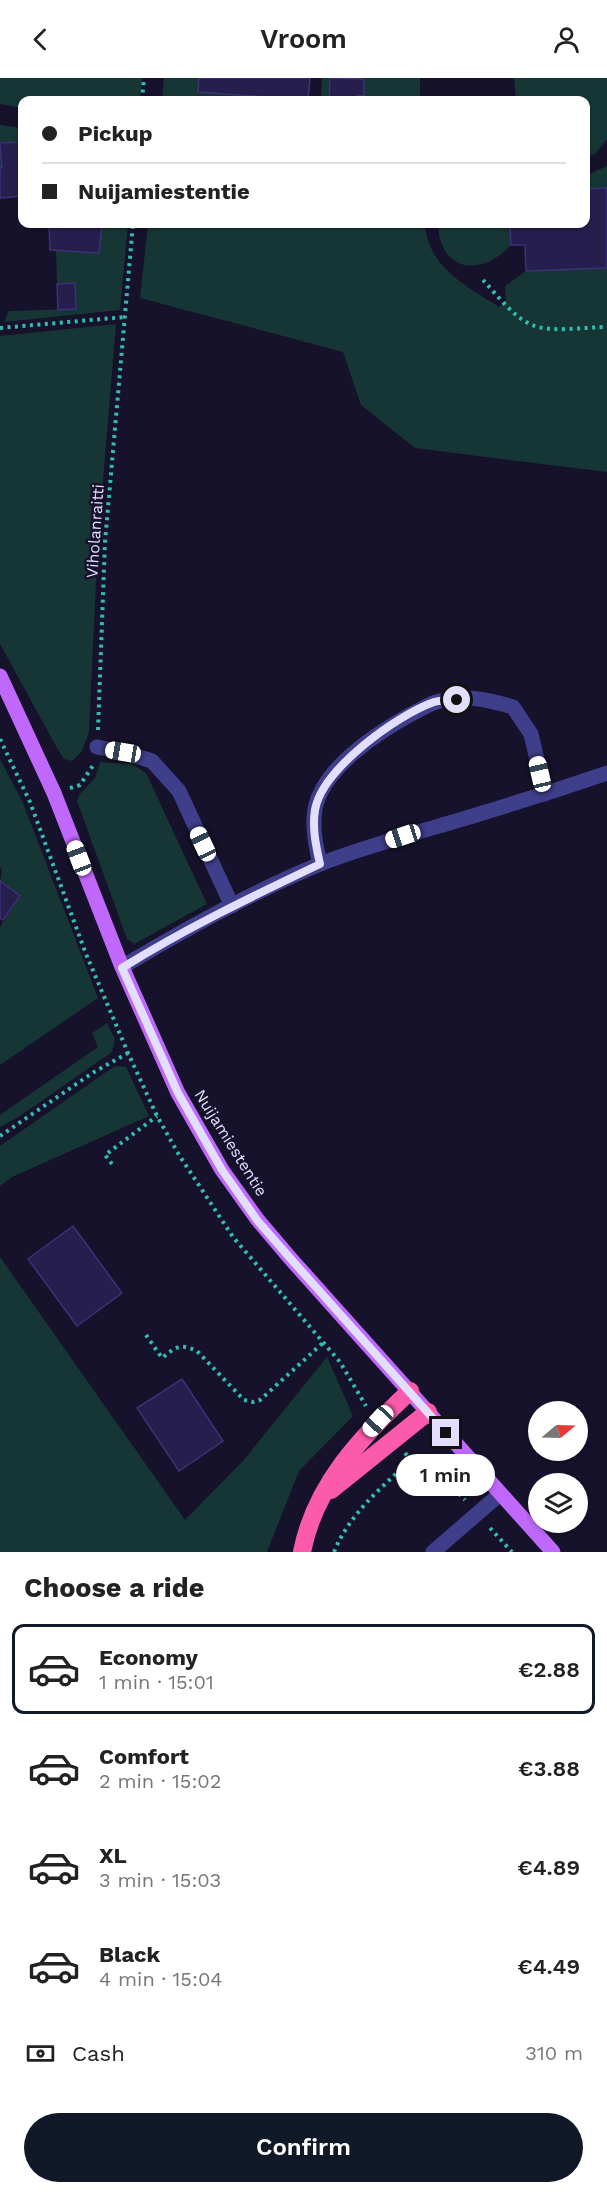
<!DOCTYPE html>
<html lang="en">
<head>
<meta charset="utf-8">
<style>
  body { margin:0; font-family:"Work Sans",sans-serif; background:#f6f6f6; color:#222; height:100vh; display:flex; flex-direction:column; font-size:22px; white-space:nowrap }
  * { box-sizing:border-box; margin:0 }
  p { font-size:20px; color:#767676 }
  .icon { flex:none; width:33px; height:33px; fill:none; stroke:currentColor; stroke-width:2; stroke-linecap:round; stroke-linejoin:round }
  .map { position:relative; height:1474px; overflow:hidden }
  .panel { display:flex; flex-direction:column; background:#fff; flex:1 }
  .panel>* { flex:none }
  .top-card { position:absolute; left:18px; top:18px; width:572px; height:132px; border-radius:12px; box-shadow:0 2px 4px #0004; display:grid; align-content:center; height:132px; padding:0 24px; background:#fff }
  .needle { width:39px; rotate:71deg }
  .fabs { position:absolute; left:528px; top:1323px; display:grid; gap:12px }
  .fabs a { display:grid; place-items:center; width:60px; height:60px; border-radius:50%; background:#fff; box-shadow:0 2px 4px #0004; font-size:30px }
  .end { position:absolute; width:27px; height:27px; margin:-14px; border:8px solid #e1defe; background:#111; box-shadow:0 0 0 3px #111 }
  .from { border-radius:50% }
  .bubble { position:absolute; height:42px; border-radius:21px; background:#fff; box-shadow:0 2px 4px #0004; font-size:20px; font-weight:600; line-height:42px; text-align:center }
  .car { position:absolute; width:18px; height:36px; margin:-18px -9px; border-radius:8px; box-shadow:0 0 4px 2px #0007; background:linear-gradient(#fff 24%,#345 0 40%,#fff 0 76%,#345 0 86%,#fff 0) }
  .top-card b { display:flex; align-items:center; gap:21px; height:57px; font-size:22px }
  .top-card b+b { border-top:2px solid #e0e0e0 }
  .top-card i { width:15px; height:15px; background:#222 }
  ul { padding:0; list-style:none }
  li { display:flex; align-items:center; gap:18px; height:90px; margin:0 12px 9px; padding:0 12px; border:3px solid transparent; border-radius:12px }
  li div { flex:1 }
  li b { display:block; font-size:22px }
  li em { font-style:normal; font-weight:600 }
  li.on { border-color:#111827 }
  li>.icon { width:54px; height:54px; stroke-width:1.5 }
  h2 { padding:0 24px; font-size:27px; line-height:72px }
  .pay { display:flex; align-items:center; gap:15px; height:66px; padding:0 24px; font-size:22px }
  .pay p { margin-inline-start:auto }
  .action { display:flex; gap:12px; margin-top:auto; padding:12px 24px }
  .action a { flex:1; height:69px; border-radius:36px; background:#111827; color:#fff; font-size:24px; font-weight:600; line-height:69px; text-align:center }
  header { display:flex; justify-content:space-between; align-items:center; height:78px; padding:0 24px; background:#fff; font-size:27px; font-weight:600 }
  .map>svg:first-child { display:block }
</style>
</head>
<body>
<header><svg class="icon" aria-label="back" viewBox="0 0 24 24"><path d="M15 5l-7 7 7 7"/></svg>Vroom<svg class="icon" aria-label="person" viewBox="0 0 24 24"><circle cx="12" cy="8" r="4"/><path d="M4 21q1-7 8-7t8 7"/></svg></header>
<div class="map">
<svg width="607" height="1474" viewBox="0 0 607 1474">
  <rect width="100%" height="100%" fill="#16122c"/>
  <!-- green -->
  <g fill="#153634">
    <polygon points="0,0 142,0 140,22 22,22 22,30 0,26"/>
    <polygon points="164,0 199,0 198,14 309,22 162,22"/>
    <polygon points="322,0 420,0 420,22 323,22 321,20"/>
    <polygon points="514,0 607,0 607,61 595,76 585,79 585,22 573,22 573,18 550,20 550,22 516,22"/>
    <polygon points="0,47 22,50 22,64 0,65 2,90 0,89"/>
    <polygon points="607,88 607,110 585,111 585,98"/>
    <polygon points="102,146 128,146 120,232 4,244 9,233 76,231 75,205 57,206 56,173 99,175"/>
    <path d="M 148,146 L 425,146 C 428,190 467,208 499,229 L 506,222 L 505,208 L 526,193 L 607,190 L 607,394 L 415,370 L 361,327 L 343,274 L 140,220 Z"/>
    <path d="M 438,146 L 510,146 L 511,167 C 482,199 440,195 438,146 Z"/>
    <polygon points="116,246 98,462 89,654 82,673 72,683 64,681 57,670 0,566 0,258"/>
    <polygon points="0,681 23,725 98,920 0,987 0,849 20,818 0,803 2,793 0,788"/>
    <polygon points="100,684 132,686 146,695 207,826 134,866 127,861 77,723 79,717 95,700"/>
    <polygon points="107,945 115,961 112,974 20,1038 0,1049 0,1037 98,969 92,955"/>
    <polygon points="115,988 126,989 149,1038 12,1099 0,1108 0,1068"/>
    <polygon points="0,1179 185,1442 242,1384 327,1279 353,1338 299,1393 267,1474 0,1474"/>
  </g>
  <!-- building -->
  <g fill="#261e4d" stroke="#3d3178" stroke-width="1.5">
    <polygon points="199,0 310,0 308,22 198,14"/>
    <polygon points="330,0 364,1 364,18 357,17 356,22 329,21"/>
    <polygon points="22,64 22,118 0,120 0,89 2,90 0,65"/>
    <polygon points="607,110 607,190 526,193 525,167 511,167 510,146 585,146 585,111"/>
    <polygon points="49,146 102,146 99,175 50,172"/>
    <polygon points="75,205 76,231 58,232 57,206"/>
    <polygon points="0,803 20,818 3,842 0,840"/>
    <polygon points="73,1148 122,1215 77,1248 28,1181"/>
    <polygon points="182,1301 223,1363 179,1393 137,1330"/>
  </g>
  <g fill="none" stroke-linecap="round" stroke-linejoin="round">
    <!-- path -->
    <g stroke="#33bdb0" stroke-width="4" stroke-dasharray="3 4.5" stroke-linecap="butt">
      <polyline points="142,22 144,0"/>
      <path d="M 483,202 C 497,217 513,239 532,247 C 551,255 586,249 607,249"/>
      <polyline points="0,250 125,239"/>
      <polyline points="98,652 105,464 133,146"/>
      <polyline points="0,661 30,724 86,876 128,975 157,1038 179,1077 233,1159 340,1284 366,1328"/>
      <polyline points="70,710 80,707 94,686"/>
      <polyline points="0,1058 94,994 128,975"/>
      <polyline points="112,1086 105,1077 157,1038"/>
      <path d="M 146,1257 L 162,1280 C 176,1269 179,1265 197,1273 L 244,1322 L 253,1324 L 260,1322 L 324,1264"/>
      <path d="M 405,1375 C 422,1394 448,1403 465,1422"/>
      <polyline points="490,1450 512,1474"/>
      <path d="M 334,1474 C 350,1435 381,1410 411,1382"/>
    </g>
    <!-- minor -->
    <g stroke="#3f3e8a" stroke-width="15">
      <polyline points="97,669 123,674 152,683 179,713 232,828"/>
      <path d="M 320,786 C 316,769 312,750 315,731 C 323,689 380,653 415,634 C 422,631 429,626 436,624 C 464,616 486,621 513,629 L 531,656 L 545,716"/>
      <path d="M 122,889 C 185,851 252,814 320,786 C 361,770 404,758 446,746 C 500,730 554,713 607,695"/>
      <polyline points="433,1474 500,1416"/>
    </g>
    <!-- major -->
    <polyline stroke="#c067fc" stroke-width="15" points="0,598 54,715 122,889 178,1015 222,1092 257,1141 290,1180 553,1474"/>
    <!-- highway -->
    <g stroke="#fc5bad" stroke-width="18">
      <polyline points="331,1412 428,1334"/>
      <path d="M 302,1474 C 315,1407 361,1359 410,1313"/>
    </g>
  </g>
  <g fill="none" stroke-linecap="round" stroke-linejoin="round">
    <!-- route -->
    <path stroke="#e1defe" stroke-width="8" d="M 446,1355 L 290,1180 L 257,1142 L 222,1092 L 178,1015 L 122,890 C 186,850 253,818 320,786 C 316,768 312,750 315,732 C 322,691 397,637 434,624 C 441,622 450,622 457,622"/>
  </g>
  <g text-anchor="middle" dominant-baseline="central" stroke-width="5" stroke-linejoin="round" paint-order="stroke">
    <!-- street labels -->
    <g font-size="16" fill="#e1defe" stroke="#16122c">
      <text transform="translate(95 453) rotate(-86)">Viholanraitti</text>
      <text transform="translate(231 1065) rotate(58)">Nuijamiestentie</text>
    </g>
  </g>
</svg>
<div class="fabs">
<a><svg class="needle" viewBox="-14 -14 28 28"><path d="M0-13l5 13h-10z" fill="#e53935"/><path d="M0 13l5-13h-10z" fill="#767676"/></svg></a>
<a><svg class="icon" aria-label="layers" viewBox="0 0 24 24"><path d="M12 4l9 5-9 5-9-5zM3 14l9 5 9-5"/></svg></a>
</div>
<i class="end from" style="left:457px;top:622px"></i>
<i class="end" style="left:446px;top:1355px"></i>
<div class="bubble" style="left:396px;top:1376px;width:99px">1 min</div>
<i class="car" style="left:123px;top:674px;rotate:279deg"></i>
<i class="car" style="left:540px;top:696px;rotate:347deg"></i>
<i class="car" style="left:403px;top:758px;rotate:252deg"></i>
<i class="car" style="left:203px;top:766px;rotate:335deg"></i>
<i class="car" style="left:79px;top:780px;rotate:339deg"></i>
<i class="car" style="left:378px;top:1343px;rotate:223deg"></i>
<div class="top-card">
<b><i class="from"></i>Pickup</b>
<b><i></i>Nuijamiestentie</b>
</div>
</div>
<section class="panel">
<h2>Choose a ride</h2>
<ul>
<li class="on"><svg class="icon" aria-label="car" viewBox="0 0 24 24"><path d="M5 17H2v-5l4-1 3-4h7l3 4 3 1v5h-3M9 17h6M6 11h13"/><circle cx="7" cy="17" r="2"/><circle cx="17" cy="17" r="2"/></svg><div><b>Economy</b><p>1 min · 15:01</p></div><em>€2.88</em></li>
<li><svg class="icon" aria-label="car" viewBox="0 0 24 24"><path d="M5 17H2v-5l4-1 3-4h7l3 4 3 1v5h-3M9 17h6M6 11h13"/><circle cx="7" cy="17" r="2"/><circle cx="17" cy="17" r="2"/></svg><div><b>Comfort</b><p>2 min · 15:02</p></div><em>€3.88</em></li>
<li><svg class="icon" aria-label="car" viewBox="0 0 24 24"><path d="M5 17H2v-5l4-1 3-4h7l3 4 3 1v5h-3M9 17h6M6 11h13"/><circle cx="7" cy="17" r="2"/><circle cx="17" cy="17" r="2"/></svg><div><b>XL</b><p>3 min · 15:03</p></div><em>€4.89</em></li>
<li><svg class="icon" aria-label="car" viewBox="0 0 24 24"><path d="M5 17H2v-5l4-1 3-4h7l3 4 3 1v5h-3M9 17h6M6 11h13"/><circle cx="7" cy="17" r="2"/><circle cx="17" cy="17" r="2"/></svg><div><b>Black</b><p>4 min · 15:04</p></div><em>€4.49</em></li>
</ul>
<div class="pay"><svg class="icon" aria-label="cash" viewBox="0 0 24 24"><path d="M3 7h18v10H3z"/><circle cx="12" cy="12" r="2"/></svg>Cash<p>310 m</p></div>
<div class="action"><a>Confirm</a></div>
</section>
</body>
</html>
